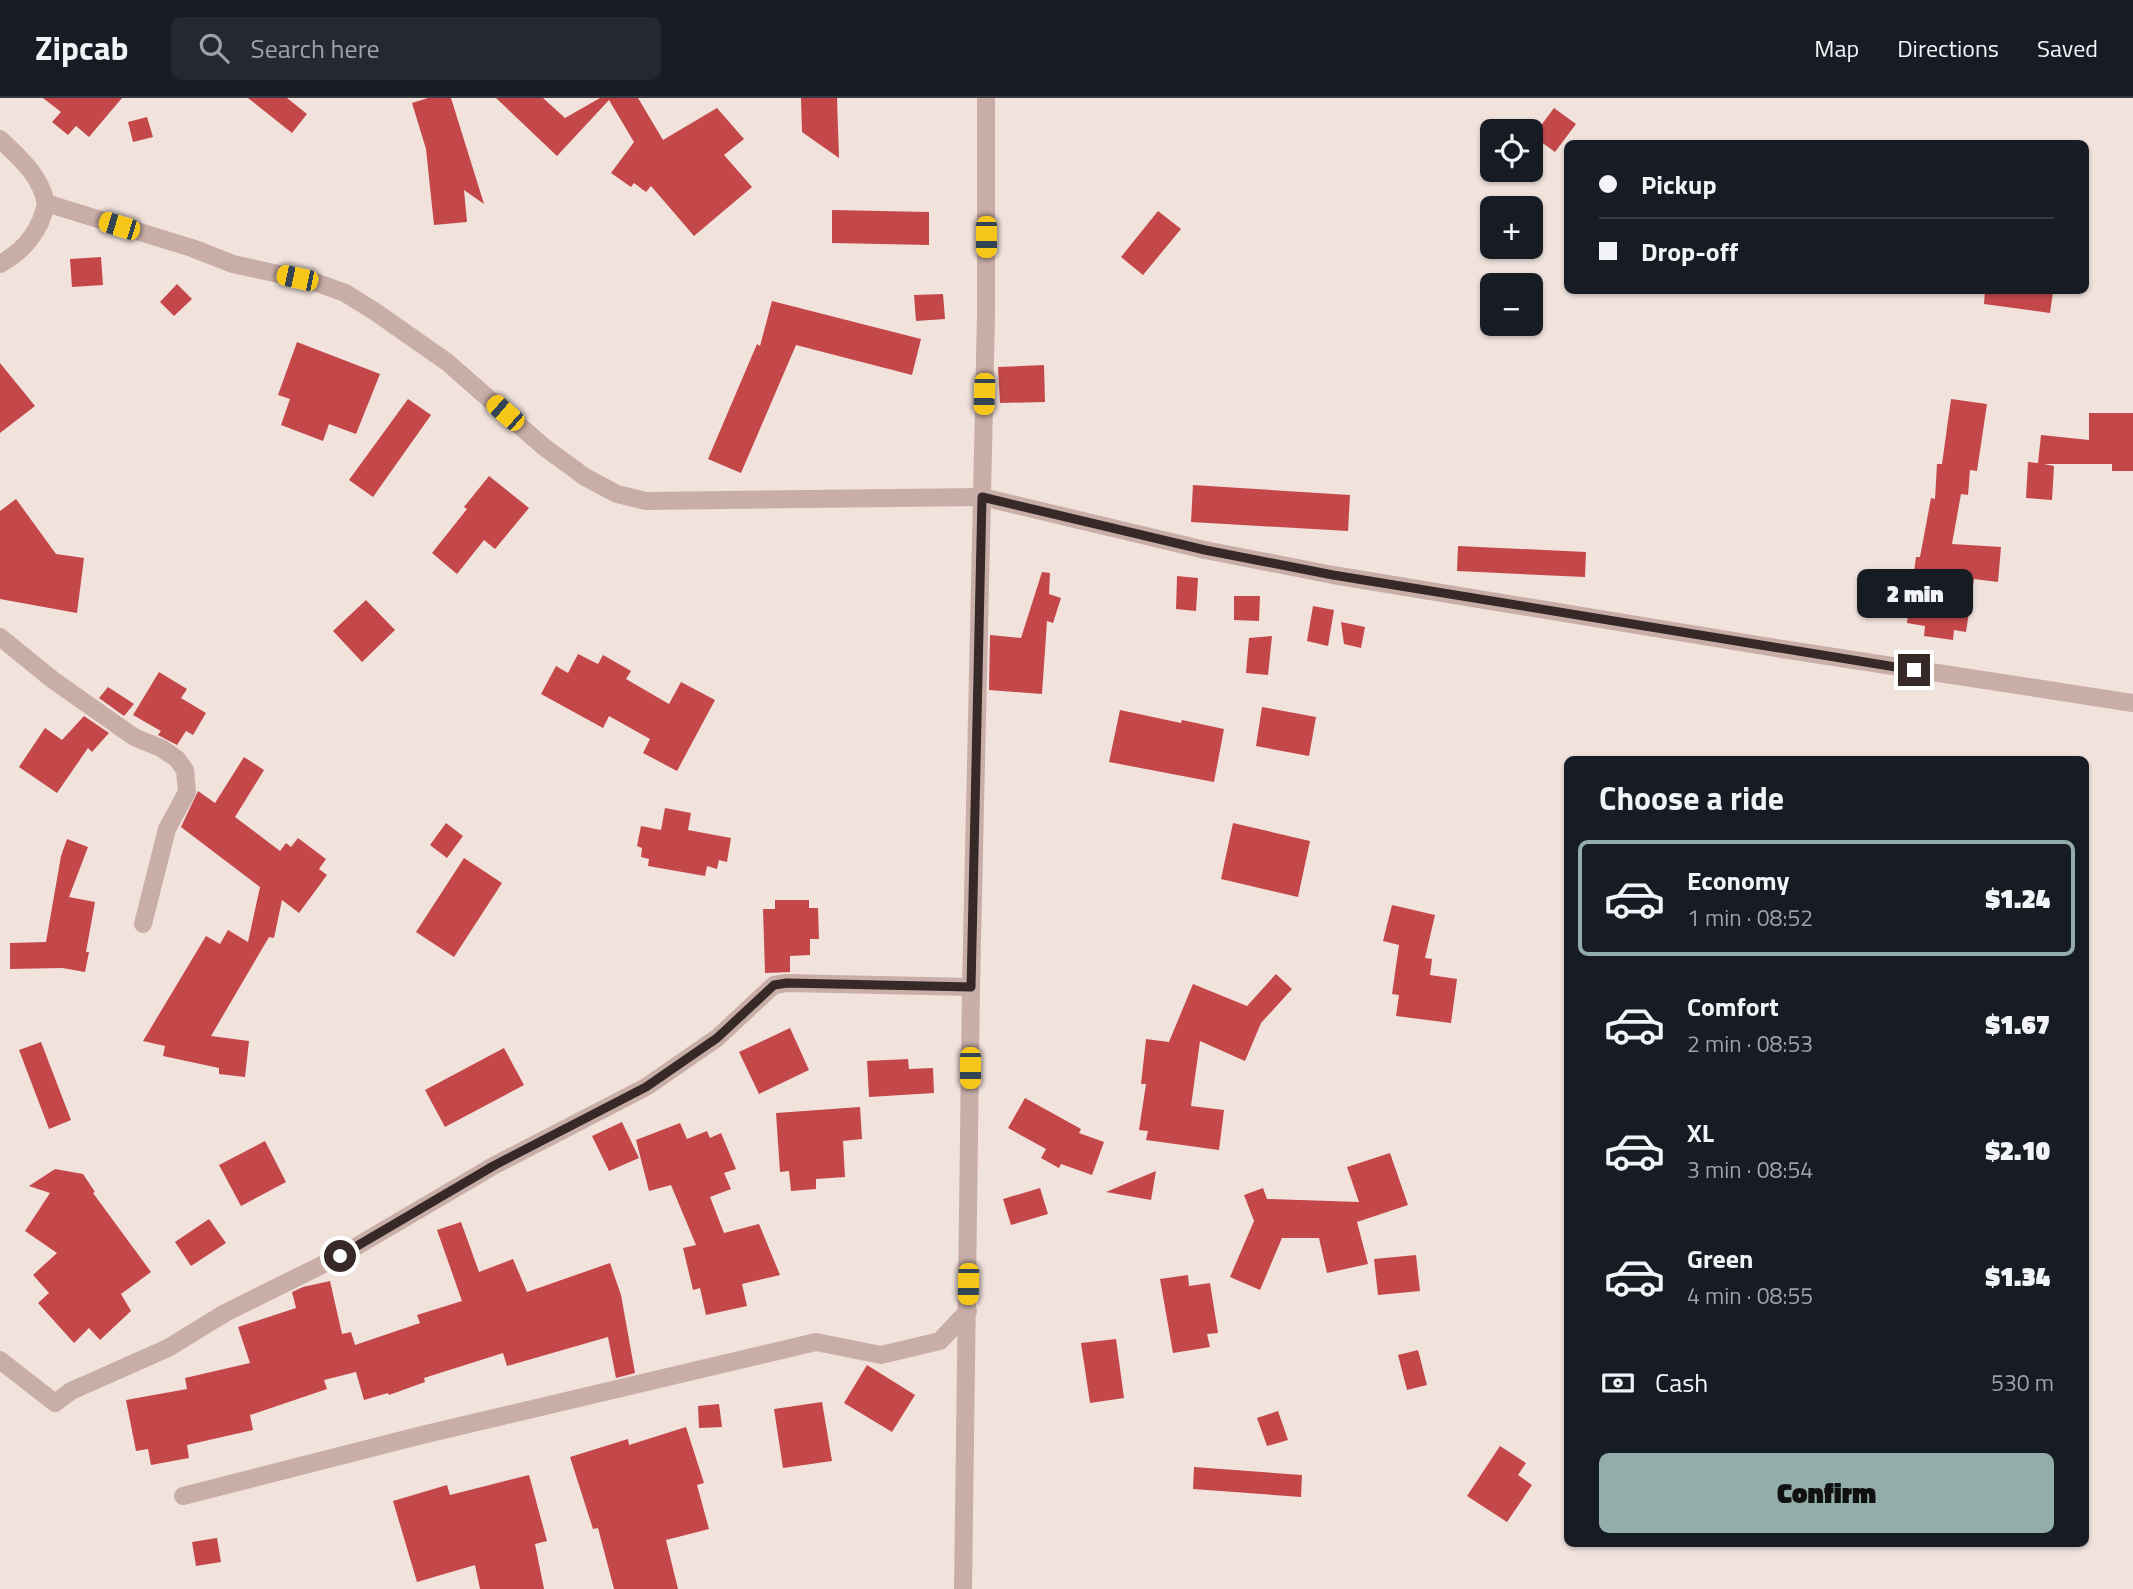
<!DOCTYPE html>
<html lang="en">
<head>
<meta charset="utf-8">
<style>
  body { margin:0; font-family:"Titillium Web",sans-serif; background:#242831; color:#f1f3f6; height:100vh; display:flex; flex-direction:column; font-size:26px; white-space:nowrap }
  * { box-sizing:border-box; margin:0 }
  p { font-size:23px; color:#9ea1a6 }
  .icon { flex:none; width:38px; height:38px; fill:none; stroke:currentColor; stroke-width:2; stroke-linecap:round; stroke-linejoin:round }
  .map { position:relative; flex:1; overflow:hidden }
  .panel { position:absolute; left:1564px; top:658px; width:525px; height:791px; display:flex; flex-direction:column; background:#171b24; border-radius:10px; box-shadow:0 2px 5px #0004 }
  .panel>* { flex:none }
  .guide { position:absolute; left:1564px; top:42px; width:525px; height:154px; border-radius:10px; box-shadow:0 2px 5px #0004; display:grid; align-content:center; height:154px; padding:0 35px; background:#171b24 }
  .controls { position:absolute; left:1480px; top:21px; display:grid; gap:14px }
  .controls a { display:grid; place-items:center; width:63px; height:63px; border-radius:10px; background:#171b24; box-shadow:0 2px 5px #0004; font-size:35px }
  .end { position:absolute; width:32px; height:32px; margin:-16px; border:9px solid #362928; background:#fff; box-shadow:0 0 0 4px #fff }
  .from { border-radius:50% }
  .bubble { position:absolute; height:49px; border-radius:10px; background:#171b24; box-shadow:0 2px 5px #0004; font-size:23px; font-weight:800; line-height:49px; text-align:center }
  .car { position:absolute; width:21px; height:42px; margin:-21px -10px; border-radius:9px; box-shadow:0 0 5px 2px #0007; background:linear-gradient(#f5c518 24%,#345 0 40%,#f5c518 0 76%,#345 0 86%,#f5c518 0) }
  .guide b { display:flex; align-items:center; gap:24px; height:66px; font-size:26px }
  .guide b+b { border-top:2px solid #363941 }
  .guide i { width:18px; height:18px; background:#f1f3f6 }
  ul { padding:0; list-style:none }
  li { display:flex; align-items:center; gap:21px; height:116px; margin:0 14px 10px; padding:0 21px; border:4px solid transparent; border-radius:10px }
  li div { flex:1 }
  li b { display:block; font-size:26px }
  li em { font-style:normal; font-weight:800 }
  li.active { border-color:#92adaa }
  li>.icon { width:63px; height:63px; stroke-width:1.5 }
  h2 { padding:0 35px; font-size:32px; line-height:84px }
  .pay { display:flex; align-items:center; gap:18px; height:77px; padding:0 35px; font-size:26px }
  .pay p { margin-inline-start:auto }
  .primary-button { display:flex; gap:14px; margin-top:auto; padding:14px 35px }
  .primary-button a { flex:1; height:80px; border-radius:10px; background:#92adaa; color:#111; font-size:28px; font-weight:800; line-height:80px; text-align:center }
  header { display:flex; align-items:center; gap:42px; box-sizing:border-box; height:98px; padding:0 35px; background:#171b24; border-bottom:2px solid #363941 }
  header strong { font-size:33px }
  nav { display:flex; gap:38px; margin-inline-start:auto; font-size:24px }
  .search { width:490px; height:63px; background:#242831; display:flex; align-items:center; gap:18px; box-sizing:border-box; padding:0 24px; border-radius:10px; color:#9ea1a6; font-size:26px }
  .map>svg:first-child { display:block }
</style>
</head>
<body>
<header>
<strong>Zipcab</strong>
<div class="search"><svg class="icon" aria-label="search" viewBox="0 0 24 24"><circle cx="10" cy="10" r="6"/><path d="M15 15l6 6"/></svg>Search here</div>
<nav><a>Map</a><a>Directions</a><a>Saved</a></nav>
</header>
<div class="map">
<svg width="2133" height="1491" viewBox="0 0 2133 1491">
  <rect width="100%" height="100%" fill="#f1e2dc"/>
  <!-- building -->
  <g fill="#c4484a">
    <polygon points="43,0 122,0 89,39 76,28 68,37 52,24 61,14"/>
    <polygon points="248,0 287,0 307,16 292,35"/>
    <polygon points="428,0 451,0 484,106 464,92 467,124 434,127 426,51 412,5"/>
    <polygon points="496,0 543,0 565,20 600,0 638,0 663,42 717,10 744,41 724,57 752,89 694,138 651,88 646,94 634,85 631,89 611,75 634,44 609,2 557,58"/>
    <polygon points="801,0 837,0 839,60 802,34"/>
    <polygon points="1554,10 1576,26 1555,54 1533,38"/>
    <polygon points="147,19 153,39 133,44 128,24"/>
    <polygon points="832,112 929,114 929,147 832,145"/>
    <polygon points="1158,113 1181,131 1143,177 1121,159"/>
    <polygon points="101,159 103,187 72,189 70,161"/>
    <polygon points="177,186 192,201 174,218 160,204"/>
    <polygon points="1985,192 2053,194 2050,215 1984,206"/>
    <polygon points="943,196 945,221 916,223 914,197"/>
    <polygon points="772,203 921,241 912,277 796,247 741,375 708,361 757,246 760,248"/>
    <polygon points="297,244 380,276 356,336 329,326 323,343 281,327 290,301 278,297"/>
    <polygon points="0,265 35,308 0,335"/>
    <polygon points="1044,267 1045,304 1000,305 998,269"/>
    <polygon points="408,301 431,317 373,399 349,382"/>
    <polygon points="1951,301 1987,306 1977,373 1970,372 1968,397 1961,396 1952,446 2001,449 1998,484 1974,481 1966,534 1954,532 1953,542 1924,538 1925,528 1907,525 1916,459 1920,459 1931,400 1935,401 1937,366 1942,366"/>
    <polygon points="2089,315 2133,315 2133,373 2112,373 2112,366 2044,366 2054,368 2052,402 2026,400 2028,364 2038,365 2041,337 2089,342"/>
    <polygon points="489,378 529,410 495,451 484,442 457,476 432,455 467,411 464,409"/>
    <polygon points="1193,387 1350,397 1348,433 1191,424"/>
    <polygon points="16,401 56,456 84,460 77,515 0,501 0,413"/>
    <polygon points="1458,448 1586,454 1585,479 1457,473"/>
    <polygon points="1042,474 1050,475 1049,496 1061,500 1053,525 1047,523 1042,596 989,592 990,537 1021,540"/>
    <polygon points="1177,478 1198,480 1196,513 1176,511"/>
    <polygon points="1234,498 1260,498 1259,523 1234,522"/>
    <polygon points="366,502 395,532 362,564 333,533"/>
    <polygon points="1313,508 1334,512 1328,548 1307,543"/>
    <polygon points="1341,524 1365,529 1361,550 1344,546"/>
    <polygon points="1272,538 1268,577 1246,575 1249,540"/>
    <polygon points="578,556 598,566 603,557 631,573 626,581 669,606 681,584 715,602 677,673 643,655 650,641 609,618 603,630 541,596 556,568 568,575"/>
    <polygon points="159,574 187,591 181,600 206,615 193,637 186,633 177,647 158,637 161,633 133,617"/>
    <polygon points="108,589 134,606 124,618 99,600"/>
    <polygon points="1262,609 1316,619 1309,658 1256,648"/>
    <polygon points="1120,612 1181,625 1182,622 1224,631 1214,684 1109,664"/>
    <polygon points="84,618 109,635 92,654 88,650 57,695 19,669 45,630 62,642"/>
    <polygon points="244,659 264,672 235,719 280,753 286,745 291,749 298,740 326,761 319,771 327,777 299,815 282,802 274,840 269,839 211,938 249,943 245,979 219,976 219,970 163,958 165,948 143,943 206,838 220,846 228,832 248,844 260,789 181,729 198,693 215,705"/>
    <polygon points="665,710 691,715 688,732 731,740 727,764 719,762 717,771 707,768 705,778 648,768 649,761 641,759 642,750 637,748 641,728 661,732"/>
    <polygon points="446,725 463,738 447,760 430,747"/>
    <polygon points="1233,725 1310,743 1298,799 1221,781"/>
    <polygon points="67,741 88,749 69,799 95,804 86,854 89,854 85,874 62,870 10,871 10,845 46,844 61,758"/>
    <polygon points="464,760 502,785 454,859 416,834"/>
    <polygon points="775,802 809,802 809,810 818,810 819,841 810,841 810,857 790,858 790,874 765,875 763,811 775,811"/>
    <polygon points="1392,807 1435,817 1425,860 1432,861 1430,877 1457,881 1451,925 1396,918 1399,897 1392,896 1399,847 1383,843"/>
    <polygon points="1276,876 1292,891 1261,925 1245,963 1200,943 1191,1008 1224,1012 1219,1052 1146,1042 1148,1033 1139,1032 1146,986 1141,986 1146,941 1169,944 1193,886 1247,908"/>
    <polygon points="790,930 809,972 759,996 739,954"/>
    <polygon points="41,944 71,1022 49,1031 19,952"/>
    <polygon points="504,950 524,987 445,1029 425,992"/>
    <polygon points="908,961 909,971 933,970 934,995 869,999 867,963"/>
    <polygon points="1025,1000 1081,1031 1079,1035 1104,1044 1092,1077 1061,1066 1059,1070 1041,1060 1046,1051 1008,1030"/>
    <polygon points="860,1009 862,1041 843,1043 845,1079 816,1081 816,1091 791,1093 789,1073 780,1074 776,1015"/>
    <polygon points="622,1024 639,1060 609,1073 592,1038"/>
    <polygon points="680,1025 687,1041 707,1033 710,1040 721,1035 736,1071 724,1075 731,1091 710,1099 724,1135 759,1126 780,1177 742,1186 747,1208 706,1217 700,1190 693,1192 683,1150 696,1147 671,1087 649,1093 636,1042"/>
    <polygon points="265,1043 286,1084 241,1108 219,1067"/>
    <polygon points="1390,1055 1408,1107 1357,1124 1368,1166 1327,1175 1319,1140 1282,1140 1260,1192 1230,1179 1254,1123 1244,1097 1263,1090 1267,1101 1359,1104 1347,1069"/>
    <polygon points="55,1071 83,1076 95,1094 93,1095 151,1174 121,1196 131,1213 100,1242 89,1230 74,1245 38,1205 49,1195 33,1177 57,1155 25,1133 50,1095 29,1088"/>
    <polygon points="1156,1073 1151,1102 1106,1094"/>
    <polygon points="1040,1090 1048,1116 1011,1127 1003,1101"/>
    <polygon points="209,1121 226,1145 191,1168 175,1144"/>
    <polygon points="461,1124 479,1174 513,1161 527,1194 610,1165 621,1197 635,1275 616,1280 608,1239 507,1268 503,1255 424,1280 425,1284 389,1297 388,1295 364,1302 356,1274 324,1282 327,1291 250,1317 253,1332 187,1347 189,1360 151,1367 148,1351 136,1353 126,1302 187,1291 185,1280 250,1265 238,1229 296,1210 292,1194 303,1189 330,1183 342,1236 351,1234 355,1247 420,1225 417,1217 462,1203 437,1132"/>
    <polygon points="1416,1157 1420,1193 1378,1197 1374,1161"/>
    <polygon points="1188,1177 1189,1188 1210,1185 1218,1235 1207,1236 1210,1249 1173,1255 1160,1181"/>
    <polygon points="1116,1241 1124,1300 1090,1305 1081,1245"/>
    <polygon points="1418,1252 1427,1287 1407,1292 1398,1257"/>
    <polygon points="867,1267 915,1297 892,1334 844,1305"/>
    <polygon points="822,1304 832,1363 783,1370 774,1311"/>
    <polygon points="719,1306 722,1329 699,1330 698,1308"/>
    <polygon points="1278,1313 1288,1342 1267,1348 1257,1320"/>
    <polygon points="686,1329 704,1385 697,1387 709,1431 666,1442 678,1491 614,1491 598,1430 593,1431 570,1359 628,1341 629,1347"/>
    <polygon points="1500,1348 1526,1365 1518,1377 1532,1387 1507,1424 1467,1398"/>
    <polygon points="1194,1369 1302,1377 1301,1399 1193,1391"/>
    <polygon points="529,1377 547,1443 535,1446 544,1491 480,1491 475,1467 417,1484 393,1403 447,1387 450,1397"/>
    <polygon points="217,1440 221,1464 196,1468 192,1444"/>
  </g>
  <g fill="none" stroke-linecap="round" stroke-linejoin="round">
    <!-- minor -->
    <g stroke="#c9aea8" stroke-width="18">
      <path d="M 0,41 C 20,60 40,77 46,105 L 192,150 L 233,166 L 315,184 L 345,195 L 374,213 L 447,264 L 544,349 L 585,379 L 617,396 L 646,403 L 982,399 L 1205,452 L 1333,477 L 1782,551 L 2133,605"/>
      <path d="M 0,166 C 24,153 41,132 46,105"/>
      <polyline points="0,539 53,582 134,639 161,650 177,661 185,672 187,694 167,731 143,826"/>
      <polyline points="0,1262 55,1305 71,1293 168,1250 225,1215 340,1158 495,1067 646,989 717,940 774,887 787,885 971,889"/>
      <polyline points="183,1398 422,1337 816,1244 881,1257 940,1243 968,1213"/>
      <polyline points="963,1491 971,889 986,218 986,0"/>
    </g>
  </g>
  <g fill="none" stroke-linecap="round" stroke-linejoin="round">
    <!-- route -->
    <polyline stroke="#362928" stroke-width="9" points="340,1158 495,1067 646,989 717,940 774,887 787,885 971,889 982,399 1205,452 1333,477 1914,572"/>
  </g>
</svg>
<div class="controls">
<a><svg class="icon" aria-label="locate" viewBox="0 0 24 24"><circle cx="12" cy="12" r="6"/><path d="M12 2v4M12 18v4M2 12h4M18 12h4"/></svg></a>
<a>+</a>
<a>−</a>
</div>
<i class="end from" style="left:340px;top:1158px"></i>
<i class="end" style="left:1914px;top:572px"></i>
<div class="bubble" style="left:1857px;top:471px;width:116px">2 min</div>
<i class="car" style="left:119px;top:128px;rotate:287deg"></i>
<i class="car" style="left:986px;top:139px;rotate:180deg"></i>
<i class="car" style="left:297px;top:180px;rotate:282deg"></i>
<i class="car" style="left:984px;top:296px;rotate:182deg"></i>
<i class="car" style="left:505px;top:315px;rotate:311deg"></i>
<i class="car" style="left:970px;top:970px;rotate:180deg"></i>
<i class="car" style="left:968px;top:1186px;rotate:181deg"></i>
<div class="guide">
<b><i class="from"></i>Pickup</b>
<b><i></i>Drop-off</b>
</div>
<section class="panel">
<h2>Choose a ride</h2>
<ul>
<li class="active"><svg class="icon" aria-label="car" viewBox="0 0 24 24"><path d="M5 17H2v-5l4-1 3-4h7l3 4 3 1v5h-3M9 17h6M6 11h13"/><circle cx="7" cy="17" r="2"/><circle cx="17" cy="17" r="2"/></svg><div><b>Economy</b><p>1 min · 08:52</p></div><em>$1.24</em></li>
<li><svg class="icon" aria-label="car" viewBox="0 0 24 24"><path d="M5 17H2v-5l4-1 3-4h7l3 4 3 1v5h-3M9 17h6M6 11h13"/><circle cx="7" cy="17" r="2"/><circle cx="17" cy="17" r="2"/></svg><div><b>Comfort</b><p>2 min · 08:53</p></div><em>$1.67</em></li>
<li><svg class="icon" aria-label="car" viewBox="0 0 24 24"><path d="M5 17H2v-5l4-1 3-4h7l3 4 3 1v5h-3M9 17h6M6 11h13"/><circle cx="7" cy="17" r="2"/><circle cx="17" cy="17" r="2"/></svg><div><b>XL</b><p>3 min · 08:54</p></div><em>$2.10</em></li>
<li><svg class="icon" aria-label="car" viewBox="0 0 24 24"><path d="M5 17H2v-5l4-1 3-4h7l3 4 3 1v5h-3M9 17h6M6 11h13"/><circle cx="7" cy="17" r="2"/><circle cx="17" cy="17" r="2"/></svg><div><b>Green</b><p>4 min · 08:55</p></div><em>$1.34</em></li>
</ul>
<div class="pay"><svg class="icon" aria-label="cash" viewBox="0 0 24 24"><path d="M3 7h18v10H3z"/><circle cx="12" cy="12" r="2"/></svg>Cash<p>530 m</p></div>
<div class="primary-button"><a>Confirm</a></div>
</section>
</div>
</body>
</html>
